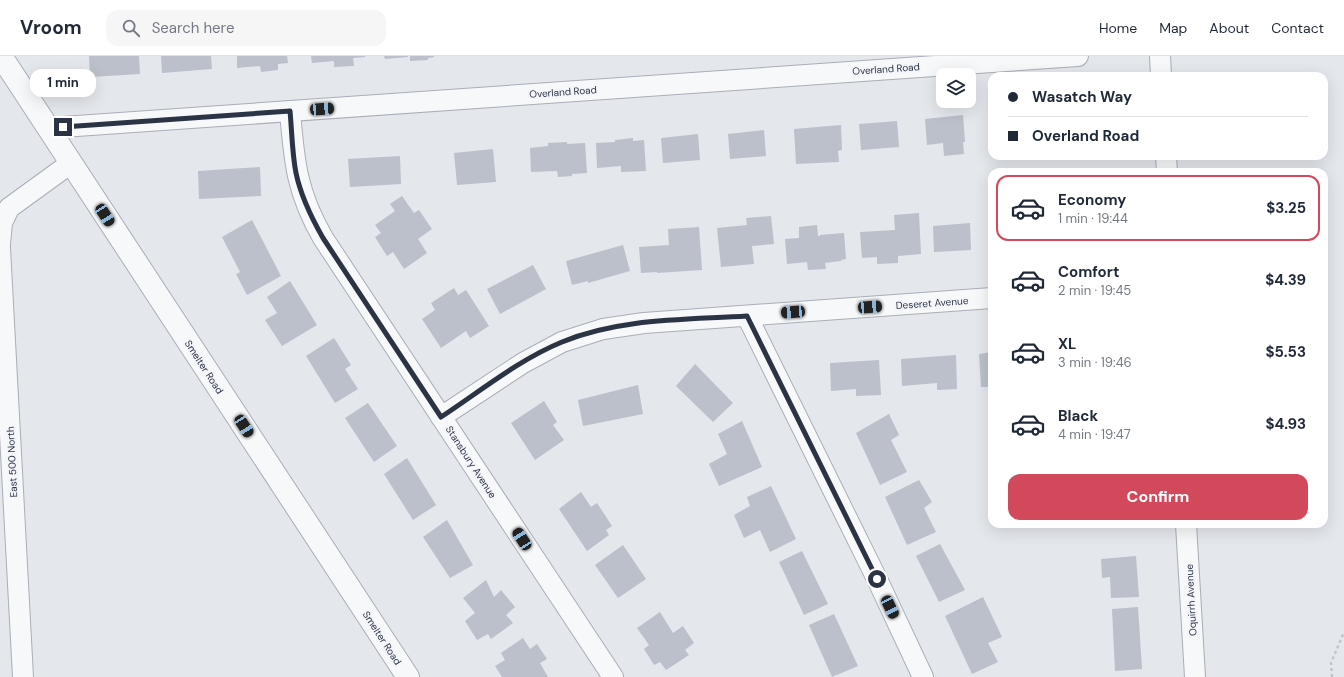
<!DOCTYPE html>
<html lang="en">
<head>
<meta charset="utf-8">
<style>
  body { margin:0; font-family:"DM Sans",sans-serif; background:#f6f6f7; color:#1f2937; height:100vh; display:flex; flex-direction:column; font-size:15px; white-space:nowrap }
  * { box-sizing:border-box; margin:0 }
  p { font-size:13px; color:#747a83 }
  .icon { flex:none; width:22px; height:22px; fill:none; stroke:currentColor; stroke-width:2; stroke-linecap:round; stroke-linejoin:round }
  .map { position:relative; flex:1; overflow:hidden }
  .sheet { position:absolute; left:988px; top:112px; width:340px; height:360px; display:flex; flex-direction:column; background:#fff; border-radius:12px; box-shadow:0 4px 16px #0002 }
  .sheet>* { flex:none }
  .hud { position:absolute; left:988px; top:16px; width:340px; height:88px; border-radius:12px; box-shadow:0 4px 16px #0002; display:grid; align-content:center; height:88px; padding:0 20px; background:#fff }
  .controls { position:absolute; left:936px; top:12px; display:grid; gap:8px }
  .controls a { display:grid; place-items:center; width:40px; height:40px; border-radius:8px; background:#fff; box-shadow:0 4px 16px #0002; font-size:20px }
  .end { position:absolute; width:18px; height:18px; margin:-9px; border:5px solid #2b3445; background:#fff; box-shadow:0 0 0 2px #fff }
  .from { border-radius:50% }
  .bubble { position:absolute; height:28px; border-radius:12px; background:#fff; box-shadow:0 4px 16px #0002; font-size:13px; font-weight:700; line-height:28px; text-align:center }
  .car { position:absolute; width:12px; height:24px; margin:-12px -6px; border-radius:5px; box-shadow:0 0 3px 1px #0007; background:linear-gradient(#222 24%,#8ab4d8 0 40%,#222 0 76%,#8ab4d8 0 86%,#222 0) }
  .hud b { display:flex; align-items:center; gap:14px; height:38px; font-size:15px }
  .hud b+b { border-top:1px solid #e0e1e3 }
  .hud i { width:10px; height:10px; background:#1f2937 }
  ul { padding:7px 0 0; list-style:none }
  li { display:flex; align-items:center; gap:12px; height:66px; margin:0 8px 6px; padding:0 12px; border:2px solid transparent; border-radius:12px }
  li div { flex:1 }
  li b { display:block; font-size:15px }
  li em { font-style:normal; font-weight:700 }
  li.on { border-color:#d1495b }
  li>.icon { width:36px; height:36px; stroke-width:1.5 }
  .primary-button { display:flex; gap:8px; margin-top:auto; padding:8px 20px }
  .primary-button a { flex:1; height:46px; border-radius:12px; background:#d1495b; color:#fff; font-size:16px; font-weight:700; line-height:46px; text-align:center }
  header { display:flex; align-items:center; gap:24px; box-sizing:border-box; height:56px; padding:0 20px; background:#fff; border-bottom:1px solid #e0e1e3 }
  header strong { font-size:19px }
  nav { display:flex; gap:22px; margin-inline-start:auto; font-size:14px }
  .search { width:280px; height:36px; background:#f6f6f7; display:flex; align-items:center; gap:10px; box-sizing:border-box; padding:0 14px; border-radius:12px; color:#747a83; font-size:15px }
  .map>svg:first-child { display:block }
</style>
</head>
<body>
<header>
<strong>Vroom</strong>
<div class="search"><svg class="icon" aria-label="search" viewBox="0 0 24 24"><circle cx="10" cy="10" r="6"/><path d="M15 15l6 6"/></svg>Search here</div>
<nav><a>Home</a><a>Map</a><a>About</a><a>Contact</a></nav>
</header>
<div class="map">
<svg width="1344" height="621" viewBox="0 0 1344 621">
  <rect width="100%" height="100%" fill="#e4e7ec"/>
  <!-- building -->
  <g fill="#bbc0ca">
    <polygon points="89,0 139,0 140,18 90,21"/>
    <polygon points="161,0 211,0 212,13 162,17"/>
    <polygon points="237,0 287,0 288,7 278,8 278,14 261,16 260,10 237,12"/>
    <polygon points="311,0 365,0 365,1 353,2 354,10 334,11 334,5 312,7"/>
    <polygon points="384,0 408,0 408,1 385,3"/>
    <polygon points="410,0 434,0 434,1 428,2 428,4 410,5"/>
    <polygon points="963,59 965,86 963,86 964,98 944,100 943,87 927,89 925,63"/>
    <polygon points="897,65 899,91 861,94 859,68"/>
    <polygon points="841,69 842,94 838,95 839,106 796,108 794,73"/>
    <polygon points="764,74 766,100 730,103 728,78"/>
    <polygon points="698,78 700,104 663,107 661,82"/>
    <polygon points="633,82 633,85 644,84 646,115 621,116 621,110 597,112 596,87 615,86 615,84"/>
    <polygon points="567,86 567,88 585,87 587,117 572,118 572,120 558,121 557,115 531,116 530,92 548,90 548,87"/>
    <polygon points="493,93 496,126 457,129 454,97"/>
    <polygon points="400,100 401,128 350,131 348,103"/>
    <polygon points="260,111 261,140 199,143 198,115"/>
    <polygon points="402,140 414,157 419,154 432,173 418,183 427,197 404,213 393,196 387,200 375,181 381,177 375,169 395,155 390,148"/>
    <polygon points="919,157 921,198 898,200 898,207 877,208 877,201 862,202 860,176 895,174 894,159"/>
    <polygon points="771,160 774,188 752,190 754,208 721,211 717,172 747,169 746,162"/>
    <polygon points="252,164 281,220 247,239 236,218 240,216 222,181"/>
    <polygon points="970,167 971,194 934,196 933,170"/>
    <polygon points="817,169 818,180 820,180 820,179 844,177 846,203 841,204 841,205 825,207 826,213 808,214 807,206 787,208 785,183 799,182 799,171"/>
    <polygon points="699,171 702,214 657,217 657,216 641,217 639,191 669,189 668,173"/>
    <polygon points="623,189 630,215 588,227 588,225 572,229 566,205"/>
    <polygon points="533,209 546,233 500,258 487,233"/>
    <polygon points="290,225 317,269 282,290 265,264 277,257 267,241"/>
    <polygon points="454,232 458,239 466,234 489,270 470,282 466,275 441,292 422,263 435,254 431,247"/>
    <polygon points="334,282 351,309 345,313 358,333 335,347 306,300"/>
    <polygon points="992,296 992,331 981,331 979,298"/>
    <polygon points="956,299 957,333 937,334 937,327 902,330 901,303"/>
    <polygon points="879,304 881,339 856,340 856,333 831,335 830,307"/>
    <polygon points="695,308 733,347 713,366 676,330"/>
    <polygon points="638,329 643,358 583,370 578,344"/>
    <polygon points="544,345 557,366 553,369 564,384 535,404 511,367"/>
    <polygon points="368,347 397,390 374,406 345,362"/>
    <polygon points="889,358 899,379 891,384 907,416 880,429 856,377"/>
    <polygon points="742,365 762,411 719,430 709,408 727,398 718,378"/>
    <polygon points="407,402 436,449 413,464 384,418"/>
    <polygon points="919,424 932,446 924,452 936,476 907,489 885,441"/>
    <polygon points="771,430 796,483 770,496 760,474 744,482 734,459 750,450 747,441"/>
    <polygon points="581,436 591,451 597,447 612,470 606,474 609,479 587,495 559,453"/>
    <polygon points="447,464 473,509 450,522 423,481"/>
    <polygon points="1112,468 1126,468 1126,469 1112,470"/>
    <polygon points="940,488 965,534 939,546 916,500"/>
    <polygon points="623,489 646,523 618,542 595,509"/>
    <polygon points="802,495 828,548 804,559 779,506"/>
    <polygon points="1136,500 1139,541 1111,542 1110,521 1102,522 1101,503"/>
    <polygon points="486,524 494,541 501,534 515,551 506,559 513,567 491,583 488,578 477,584 465,565 475,557 463,542"/>
    <polygon points="983,541 1002,581 988,587 998,606 972,618 945,560"/>
    <polygon points="1138,551 1142,613 1115,615 1112,553"/>
    <polygon points="660,556 673,577 683,570 694,587 685,594 689,599 666,614 660,606 654,609 644,593 649,589 637,572"/>
    <polygon points="834,558 858,610 832,621 809,569"/>
    <polygon points="523,582 530,593 537,588 547,603 540,607 548,621 502,621 495,610 505,604 501,597"/>
  </g>
  <g fill="none" stroke-linecap="round" stroke-linejoin="round">
    <!-- minor casing -->
    <g stroke="#a9aeb7" stroke-width="22">
      <g id="minor">
        <polyline points="1160,0 1161,20"/>
        <path d="M 290,55 C 294,106 297,137 323,182 L 613,621"/>
        <polyline points="48,72 1078,0"/>
        <polyline points="1166,100 1167,116"/>
        <polyline points="0,188 2,167 9,152 71,107"/>
        <polyline points="0,192 23,621"/>
        <polyline points="747,260 877,523 923,621"/>
        <polyline points="441,361 523,307 562,286 603,273 644,267 992,242"/>
        <polyline points="1186,468 1195,621"/>
      </g>
    </g>
    <!-- tertiary casing -->
    <g stroke="#a9aeb7" stroke-width="24">
      <polyline id="tertiary" points="1,0 408,621"/>
    </g>
    <!-- path -->
    <polyline stroke="#c2c5cb" stroke-width="2.5" stroke-dasharray="3 3" stroke-linecap="butt" points="1332,621 1331,607 1344,576"/>
    <!-- minor -->
    <use href="#minor" stroke="#f7f8fa" stroke-width="20"/>
    <!-- tertiary -->
    <use href="#tertiary" stroke="#f7f8fa" stroke-width="22"/>
  </g>
  <g fill="none" stroke-linecap="round" stroke-linejoin="round">
    <!-- route -->
    <path stroke="#2b3445" stroke-width="5" d="M 63,71 L 290,55 C 292,76 292,97 296,117 C 301,141 311,161 323,182 L 441,361 C 479,336 520,303 562,286 C 620,262 686,264 747,260 L 877,523"/>
  </g>
  <g text-anchor="middle" dominant-baseline="central" stroke-width="4" stroke-linejoin="round" paint-order="stroke">
    <!-- street labels -->
    <g font-size="10" fill="#2b3445" stroke="#f4f6f9">
      <text transform="translate(886 13) rotate(-4)">Overland Road</text>
      <text transform="translate(563 36) rotate(-4)">Overland Road</text>
      <text transform="translate(932 247) rotate(-4)">Deseret Avenue</text>
      <text transform="translate(204 311) rotate(57)">Smelter Road</text>
      <text transform="translate(12 406) rotate(-93)">East 500 North</text>
      <text transform="translate(471 406) rotate(57)">Stansbury Avenue</text>
      <text transform="translate(1191 544) rotate(-93)">Oquirrh Avenue</text>
      <text transform="translate(382 582) rotate(57)">Smelter Road</text>
    </g>
  </g>
</svg>
<div class="controls">
<a><svg class="icon" aria-label="layers" viewBox="0 0 24 24"><path d="M12 4l9 5-9 5-9-5zM3 14l9 5 9-5"/></svg></a>
</div>
<i class="end from" style="left:877px;top:523px"></i>
<i class="end" style="left:63px;top:71px"></i>
<div class="bubble" style="left:30px;top:13px;width:66px">1 min</div>
<i class="car" style="left:322px;top:53px;rotate:86deg"></i>
<i class="car" style="left:105px;top:159px;rotate:147deg"></i>
<i class="car" style="left:870px;top:251px;rotate:86deg"></i>
<i class="car" style="left:793px;top:256px;rotate:266deg"></i>
<i class="car" style="left:244px;top:370px;rotate:147deg"></i>
<i class="car" style="left:522px;top:483px;rotate:327deg"></i>
<i class="car" style="left:890px;top:551px;rotate:154deg"></i>
<div class="hud">
<b><i class="from"></i>Wasatch Way</b>
<b><i></i>Overland Road</b>
</div>
<section class="sheet">
<ul>
<li class="on"><svg class="icon" aria-label="car" viewBox="0 0 24 24"><path d="M5 17H2v-5l4-1 3-4h7l3 4 3 1v5h-3M9 17h6M6 11h13"/><circle cx="7" cy="17" r="2"/><circle cx="17" cy="17" r="2"/></svg><div><b>Economy</b><p>1 min · 19:44</p></div><em>$3.25</em></li>
<li><svg class="icon" aria-label="car" viewBox="0 0 24 24"><path d="M5 17H2v-5l4-1 3-4h7l3 4 3 1v5h-3M9 17h6M6 11h13"/><circle cx="7" cy="17" r="2"/><circle cx="17" cy="17" r="2"/></svg><div><b>Comfort</b><p>2 min · 19:45</p></div><em>$4.39</em></li>
<li><svg class="icon" aria-label="car" viewBox="0 0 24 24"><path d="M5 17H2v-5l4-1 3-4h7l3 4 3 1v5h-3M9 17h6M6 11h13"/><circle cx="7" cy="17" r="2"/><circle cx="17" cy="17" r="2"/></svg><div><b>XL</b><p>3 min · 19:46</p></div><em>$5.53</em></li>
<li><svg class="icon" aria-label="car" viewBox="0 0 24 24"><path d="M5 17H2v-5l4-1 3-4h7l3 4 3 1v5h-3M9 17h6M6 11h13"/><circle cx="7" cy="17" r="2"/><circle cx="17" cy="17" r="2"/></svg><div><b>Black</b><p>4 min · 19:47</p></div><em>$4.93</em></li>
</ul>
<div class="primary-button"><a>Confirm</a></div>
</section>
</div>
</body>
</html>
